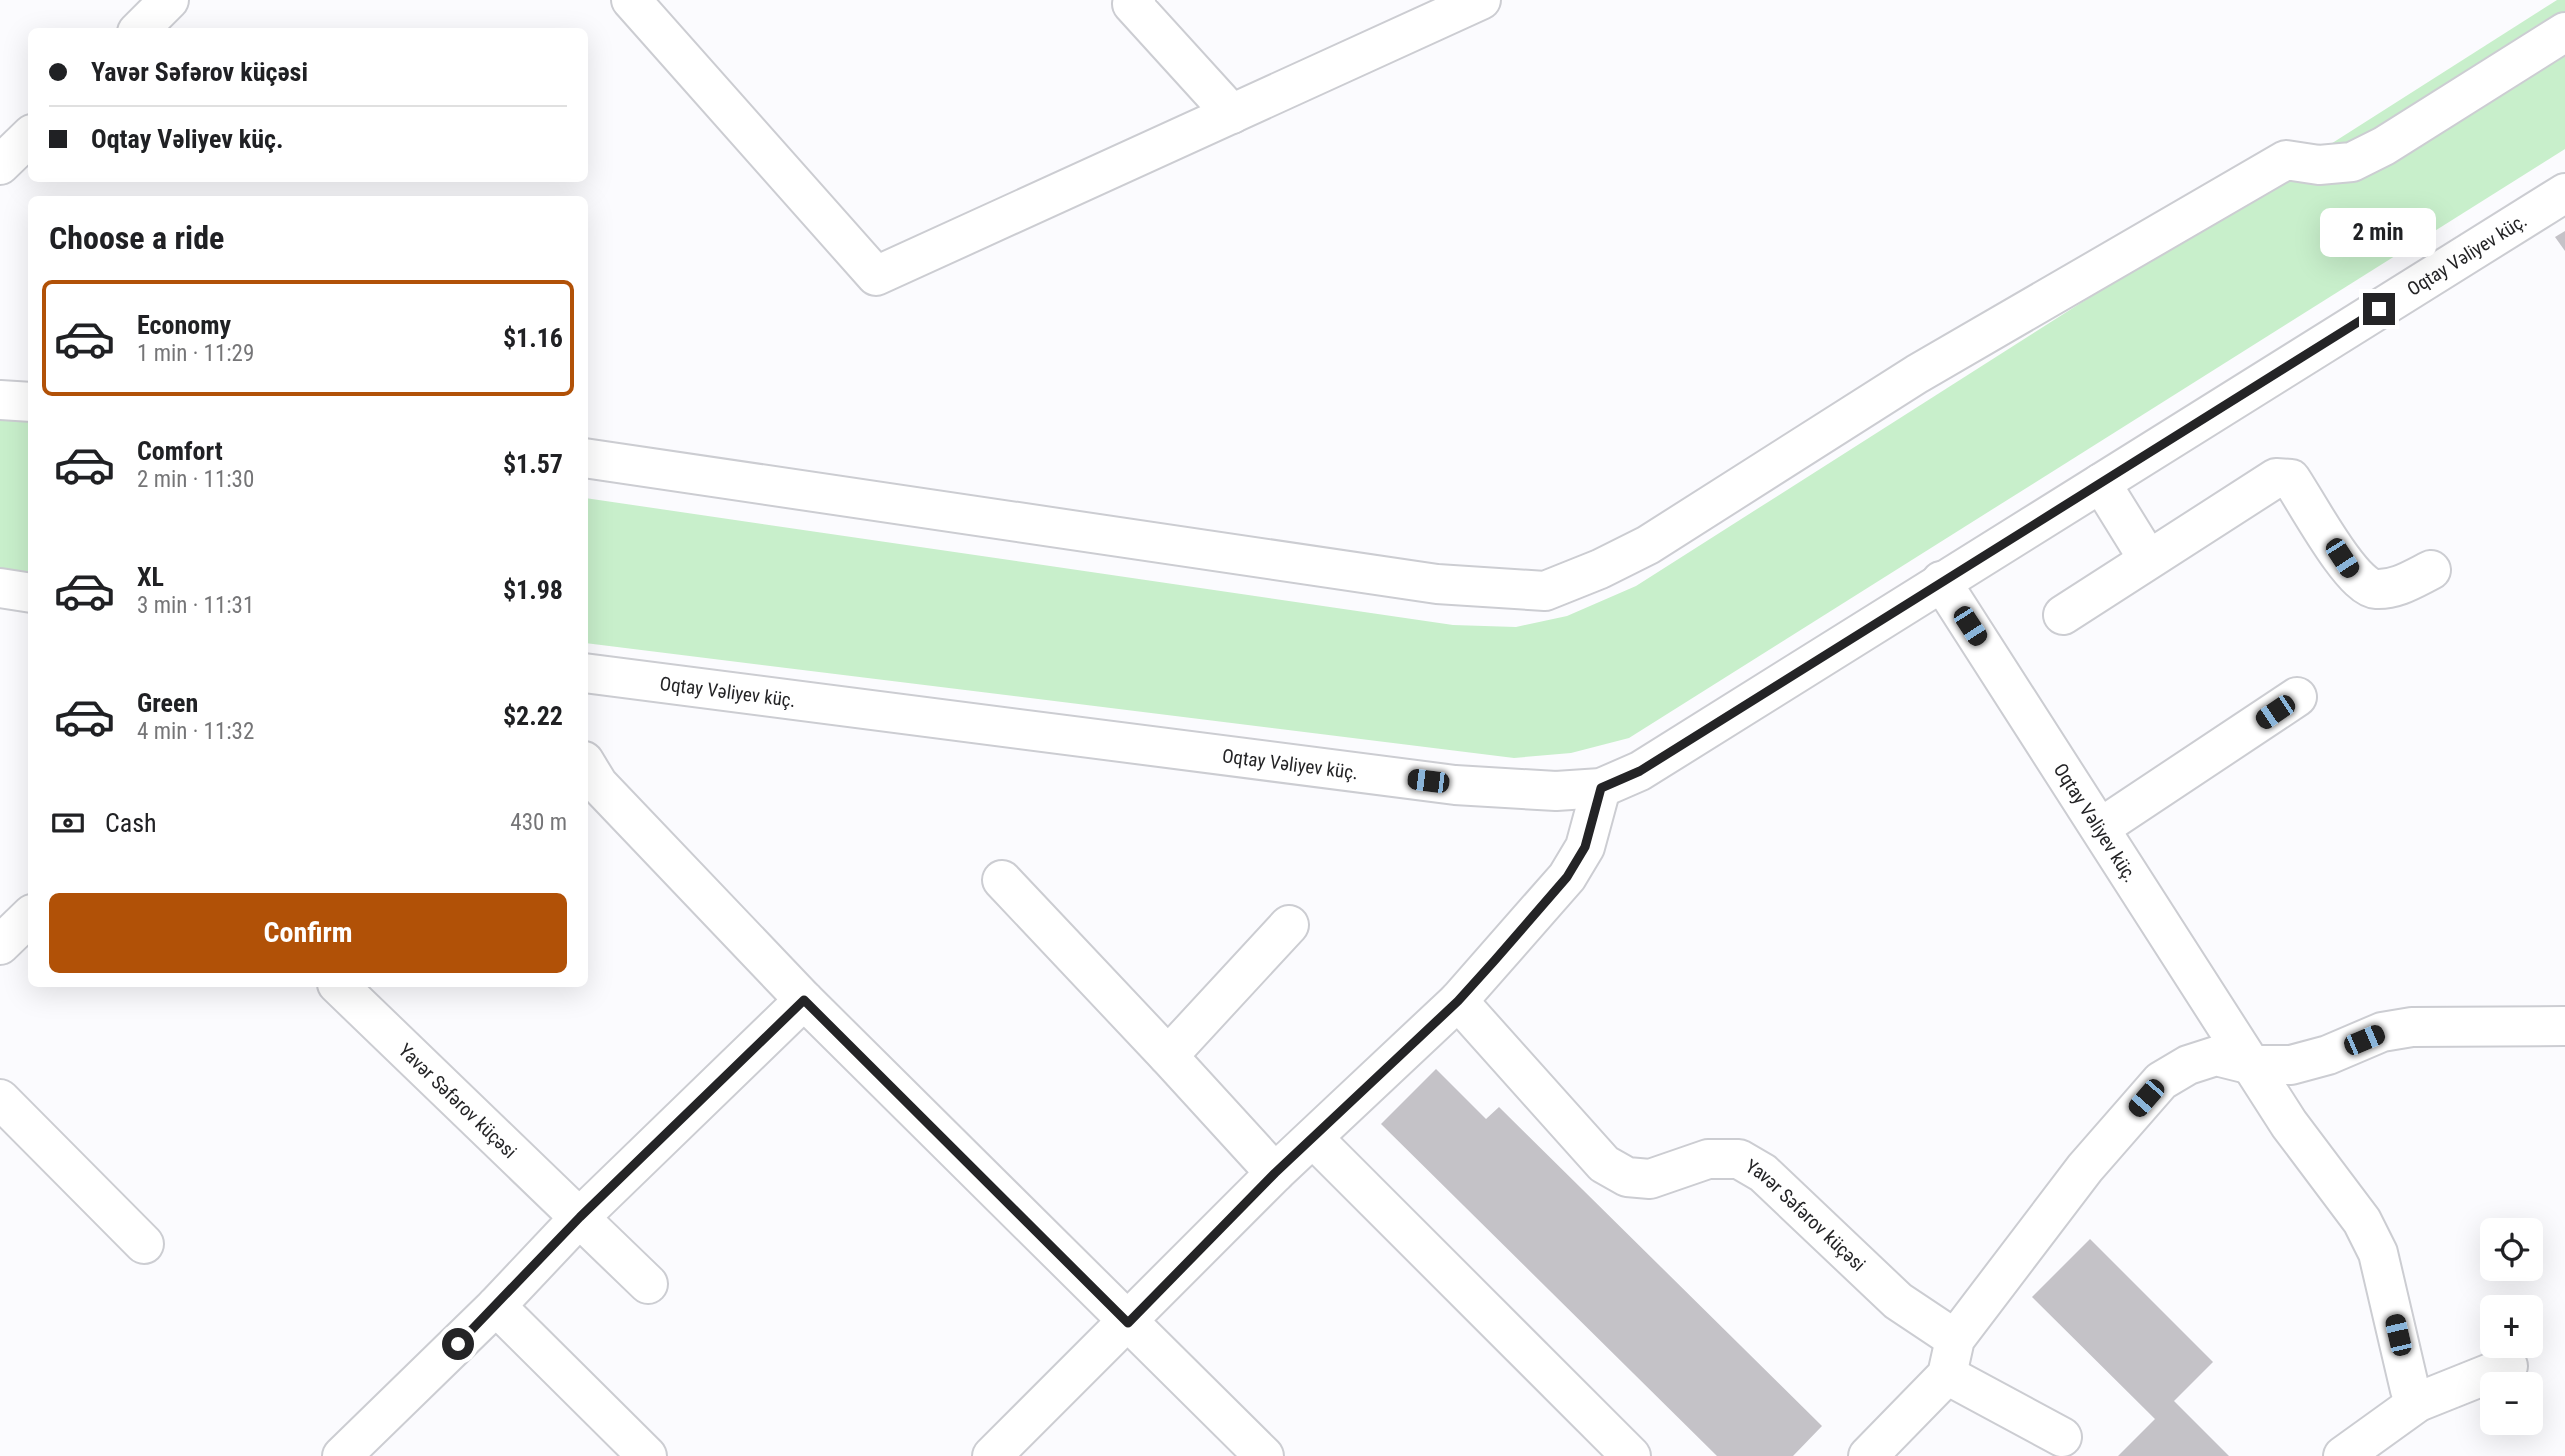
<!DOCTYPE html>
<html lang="en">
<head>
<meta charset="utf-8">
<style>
  body { margin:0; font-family:"Roboto Condensed",sans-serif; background:#f6f6f6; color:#202124; height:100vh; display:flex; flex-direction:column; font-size:26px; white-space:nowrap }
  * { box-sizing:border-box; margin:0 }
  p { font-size:23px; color:#757577 }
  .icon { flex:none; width:38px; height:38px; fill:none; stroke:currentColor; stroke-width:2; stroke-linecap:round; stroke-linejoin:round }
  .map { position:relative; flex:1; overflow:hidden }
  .panel { position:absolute; left:28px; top:196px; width:560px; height:791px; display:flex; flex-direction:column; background:#fff; border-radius:10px; box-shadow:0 7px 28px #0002 }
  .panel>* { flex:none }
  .top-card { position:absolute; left:28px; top:28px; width:560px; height:154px; border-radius:10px; box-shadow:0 7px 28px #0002; display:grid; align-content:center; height:154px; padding:0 21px; background:#fff }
  .buttons { position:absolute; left:2480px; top:1218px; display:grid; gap:14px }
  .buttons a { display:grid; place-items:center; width:63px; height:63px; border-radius:10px; background:#fff; box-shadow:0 7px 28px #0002; font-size:35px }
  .end { position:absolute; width:32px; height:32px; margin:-16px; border:9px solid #242426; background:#fff; box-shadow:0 0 0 4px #fff }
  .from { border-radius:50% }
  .bubble { position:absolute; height:49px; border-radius:10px; background:#fff; box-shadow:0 7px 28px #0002; font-size:23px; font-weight:700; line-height:49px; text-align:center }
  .car { position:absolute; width:21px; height:42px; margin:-21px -10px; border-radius:9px; box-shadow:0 0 5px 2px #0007; background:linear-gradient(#222 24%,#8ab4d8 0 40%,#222 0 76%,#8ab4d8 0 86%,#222 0) }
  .top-card b { display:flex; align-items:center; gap:24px; height:66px; font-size:26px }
  .top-card b+b { border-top:2px solid #e0e0e0 }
  .top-card i { width:18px; height:18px; background:#202124 }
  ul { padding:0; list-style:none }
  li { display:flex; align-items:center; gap:21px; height:116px; margin:0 14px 10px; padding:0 7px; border:4px solid transparent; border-radius:10px }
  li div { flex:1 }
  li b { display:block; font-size:26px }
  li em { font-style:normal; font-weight:700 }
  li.active { border-color:#b15107 }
  li>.icon { width:63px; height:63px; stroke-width:1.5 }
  h2 { padding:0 21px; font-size:32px; line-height:84px }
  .pay { display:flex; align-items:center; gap:18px; height:77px; padding:0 21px; font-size:26px }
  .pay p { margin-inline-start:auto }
  .cta { display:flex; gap:14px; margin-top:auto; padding:14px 21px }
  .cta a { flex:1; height:80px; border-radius:10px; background:#b15107; color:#fff; font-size:28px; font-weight:700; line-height:80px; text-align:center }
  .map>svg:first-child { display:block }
</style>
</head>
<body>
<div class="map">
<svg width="2565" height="1456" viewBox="0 0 2565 1456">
  <rect width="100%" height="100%" fill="#fbfbfe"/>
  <!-- green -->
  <g fill="#c8efcb">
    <polygon points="2557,0 2565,0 2565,149 1629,738 1571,753 1514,758 585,643 585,498 1453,625 1516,627 1567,616 1636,586"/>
    <polygon points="0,412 31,417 31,575 0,571"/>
  </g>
  <!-- building -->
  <g fill="#c4c2c7">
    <polygon points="2565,231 2565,251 2555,237"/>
    <polygon points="1436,1069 1486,1119 1499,1107 1822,1426 1793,1456 1717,1456 1381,1124"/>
    <polygon points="2090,1239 2213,1362 2174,1401 2229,1456 2118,1456 2155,1419 2032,1297"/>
  </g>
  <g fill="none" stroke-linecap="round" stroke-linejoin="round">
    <!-- minor casing -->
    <g stroke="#cccdd2" stroke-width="42">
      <g id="minor">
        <polyline points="631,0 876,276 1481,0"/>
        <polyline points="1136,0 1132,4 1232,114"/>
        <polyline points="137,32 169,0"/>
        <polyline points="0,165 32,134"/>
        <polyline points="0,400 32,402"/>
        <polyline points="584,458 1437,584 1545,591 1600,569 1648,545 1917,374 2286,160 2319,165 2352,162 2384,146 2565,32"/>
        <polyline points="2101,483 2148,559"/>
        <path id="s1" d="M 1941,581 L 2289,1124 L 2362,1221 L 2378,1253 L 2410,1390 L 2418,1402"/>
        <polyline points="0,588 32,593"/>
        <path d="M 2063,615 L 2276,478 L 2291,479 C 2306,501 2352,588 2376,589 C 2396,590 2413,579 2431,570"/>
        <path id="s2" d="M 584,673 L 1455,785 L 1556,791 L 1601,788 L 1640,771 L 2565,193"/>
        <polyline points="584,761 598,784 804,1000 1264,1456"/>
        <polyline points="2100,828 2297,697"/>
        <polyline points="1002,880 1168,1056 1289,925"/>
        <polyline points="0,945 32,914"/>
        <path id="s3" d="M 337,984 L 648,1284"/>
        <path id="s4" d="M 1458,1001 L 1604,1164 L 1627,1177 L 1650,1179 L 1708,1159 L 1739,1159 L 1763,1173 L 1898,1301 L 1955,1339"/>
        <polyline points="1168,1056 1275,1173"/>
        <polyline points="0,1099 144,1244"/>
        <polyline points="1313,1138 1631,1456"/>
        <polyline points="496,1306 647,1456"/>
        <polyline points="1947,1375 2062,1437"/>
        <polyline points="342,1456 496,1306 580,1217 804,1000"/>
        <polyline points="992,1456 1275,1173 1458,1001 1567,877 1585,847 1601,788"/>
        <polyline points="1868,1456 1947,1375 1955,1339 2085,1168 2161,1081 2188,1065 2216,1056 2252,1065 2291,1065 2328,1055 2382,1032 2412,1027 2565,1026"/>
        <polyline points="2343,1456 2418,1402 2508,1366"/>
      </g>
    </g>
    <!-- minor -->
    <use href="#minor" stroke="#fff" stroke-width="38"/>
  </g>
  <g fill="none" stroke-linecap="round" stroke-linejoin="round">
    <!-- route -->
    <polyline stroke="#242426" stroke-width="9" points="458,1344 580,1217 804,1000 1128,1323 1275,1173 1458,1001 1495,960 1567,877 1585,847 1601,788 1640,771 2379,309"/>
  </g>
  <g text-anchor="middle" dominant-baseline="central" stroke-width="5" stroke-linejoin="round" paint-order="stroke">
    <!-- street labels -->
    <g font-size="19" fill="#242426" stroke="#fff">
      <text stroke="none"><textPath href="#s2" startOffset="2042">Oqtay Vəliyev küç.</textPath></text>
      <text stroke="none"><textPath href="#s2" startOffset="145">Oqtay Vəliyev küç.</textPath></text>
      <text stroke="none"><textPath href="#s2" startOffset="712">Oqtay Vəliyev küç.</textPath></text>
      <text stroke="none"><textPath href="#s1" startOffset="287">Oqtay Vəliyev küç.</textPath></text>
      <text stroke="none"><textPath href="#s3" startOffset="168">Yavər Səfərov küçəsi</textPath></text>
      <text stroke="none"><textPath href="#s4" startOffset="448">Yavər Səfərov küçəsi</textPath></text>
    </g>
  </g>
</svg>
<div class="buttons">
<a><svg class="icon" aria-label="locate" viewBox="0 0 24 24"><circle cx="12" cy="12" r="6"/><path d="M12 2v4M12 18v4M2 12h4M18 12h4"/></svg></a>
<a>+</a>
<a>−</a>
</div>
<i class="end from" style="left:458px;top:1344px"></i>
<i class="end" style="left:2379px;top:309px"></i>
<div class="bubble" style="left:2320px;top:208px;width:116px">2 min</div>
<i class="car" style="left:2342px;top:558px;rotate:147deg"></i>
<i class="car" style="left:1970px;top:626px;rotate:147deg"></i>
<i class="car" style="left:2275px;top:712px;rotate:236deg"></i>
<i class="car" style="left:1428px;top:781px;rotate:277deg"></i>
<i class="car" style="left:2364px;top:1040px;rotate:67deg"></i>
<i class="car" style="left:2146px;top:1098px;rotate:221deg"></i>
<i class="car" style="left:2398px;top:1335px;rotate:347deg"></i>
<div class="top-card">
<b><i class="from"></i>Yavər Səfərov küçəsi</b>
<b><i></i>Oqtay Vəliyev küç.</b>
</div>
<section class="panel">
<h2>Choose a ride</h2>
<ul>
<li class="active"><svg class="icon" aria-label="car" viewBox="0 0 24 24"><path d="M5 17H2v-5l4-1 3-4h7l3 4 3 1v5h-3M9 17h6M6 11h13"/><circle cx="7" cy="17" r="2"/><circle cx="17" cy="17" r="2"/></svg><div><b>Economy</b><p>1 min · 11:29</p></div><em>$1.16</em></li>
<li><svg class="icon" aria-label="car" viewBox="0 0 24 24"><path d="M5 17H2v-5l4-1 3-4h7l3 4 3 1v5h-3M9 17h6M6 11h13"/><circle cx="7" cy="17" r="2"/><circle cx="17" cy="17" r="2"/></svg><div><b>Comfort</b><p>2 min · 11:30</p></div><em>$1.57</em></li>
<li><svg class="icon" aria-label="car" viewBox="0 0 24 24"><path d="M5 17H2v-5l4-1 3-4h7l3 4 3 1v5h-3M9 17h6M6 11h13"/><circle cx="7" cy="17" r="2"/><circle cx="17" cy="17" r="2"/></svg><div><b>XL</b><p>3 min · 11:31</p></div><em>$1.98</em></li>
<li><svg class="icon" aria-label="car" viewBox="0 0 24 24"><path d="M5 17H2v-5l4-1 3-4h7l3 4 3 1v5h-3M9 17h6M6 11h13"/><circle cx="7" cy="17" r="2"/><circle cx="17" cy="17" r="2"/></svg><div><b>Green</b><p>4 min · 11:32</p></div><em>$2.22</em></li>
</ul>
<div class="pay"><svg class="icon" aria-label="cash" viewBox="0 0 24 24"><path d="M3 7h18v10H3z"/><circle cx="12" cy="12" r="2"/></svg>Cash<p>430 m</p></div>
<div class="cta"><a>Confirm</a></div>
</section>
</div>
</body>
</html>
